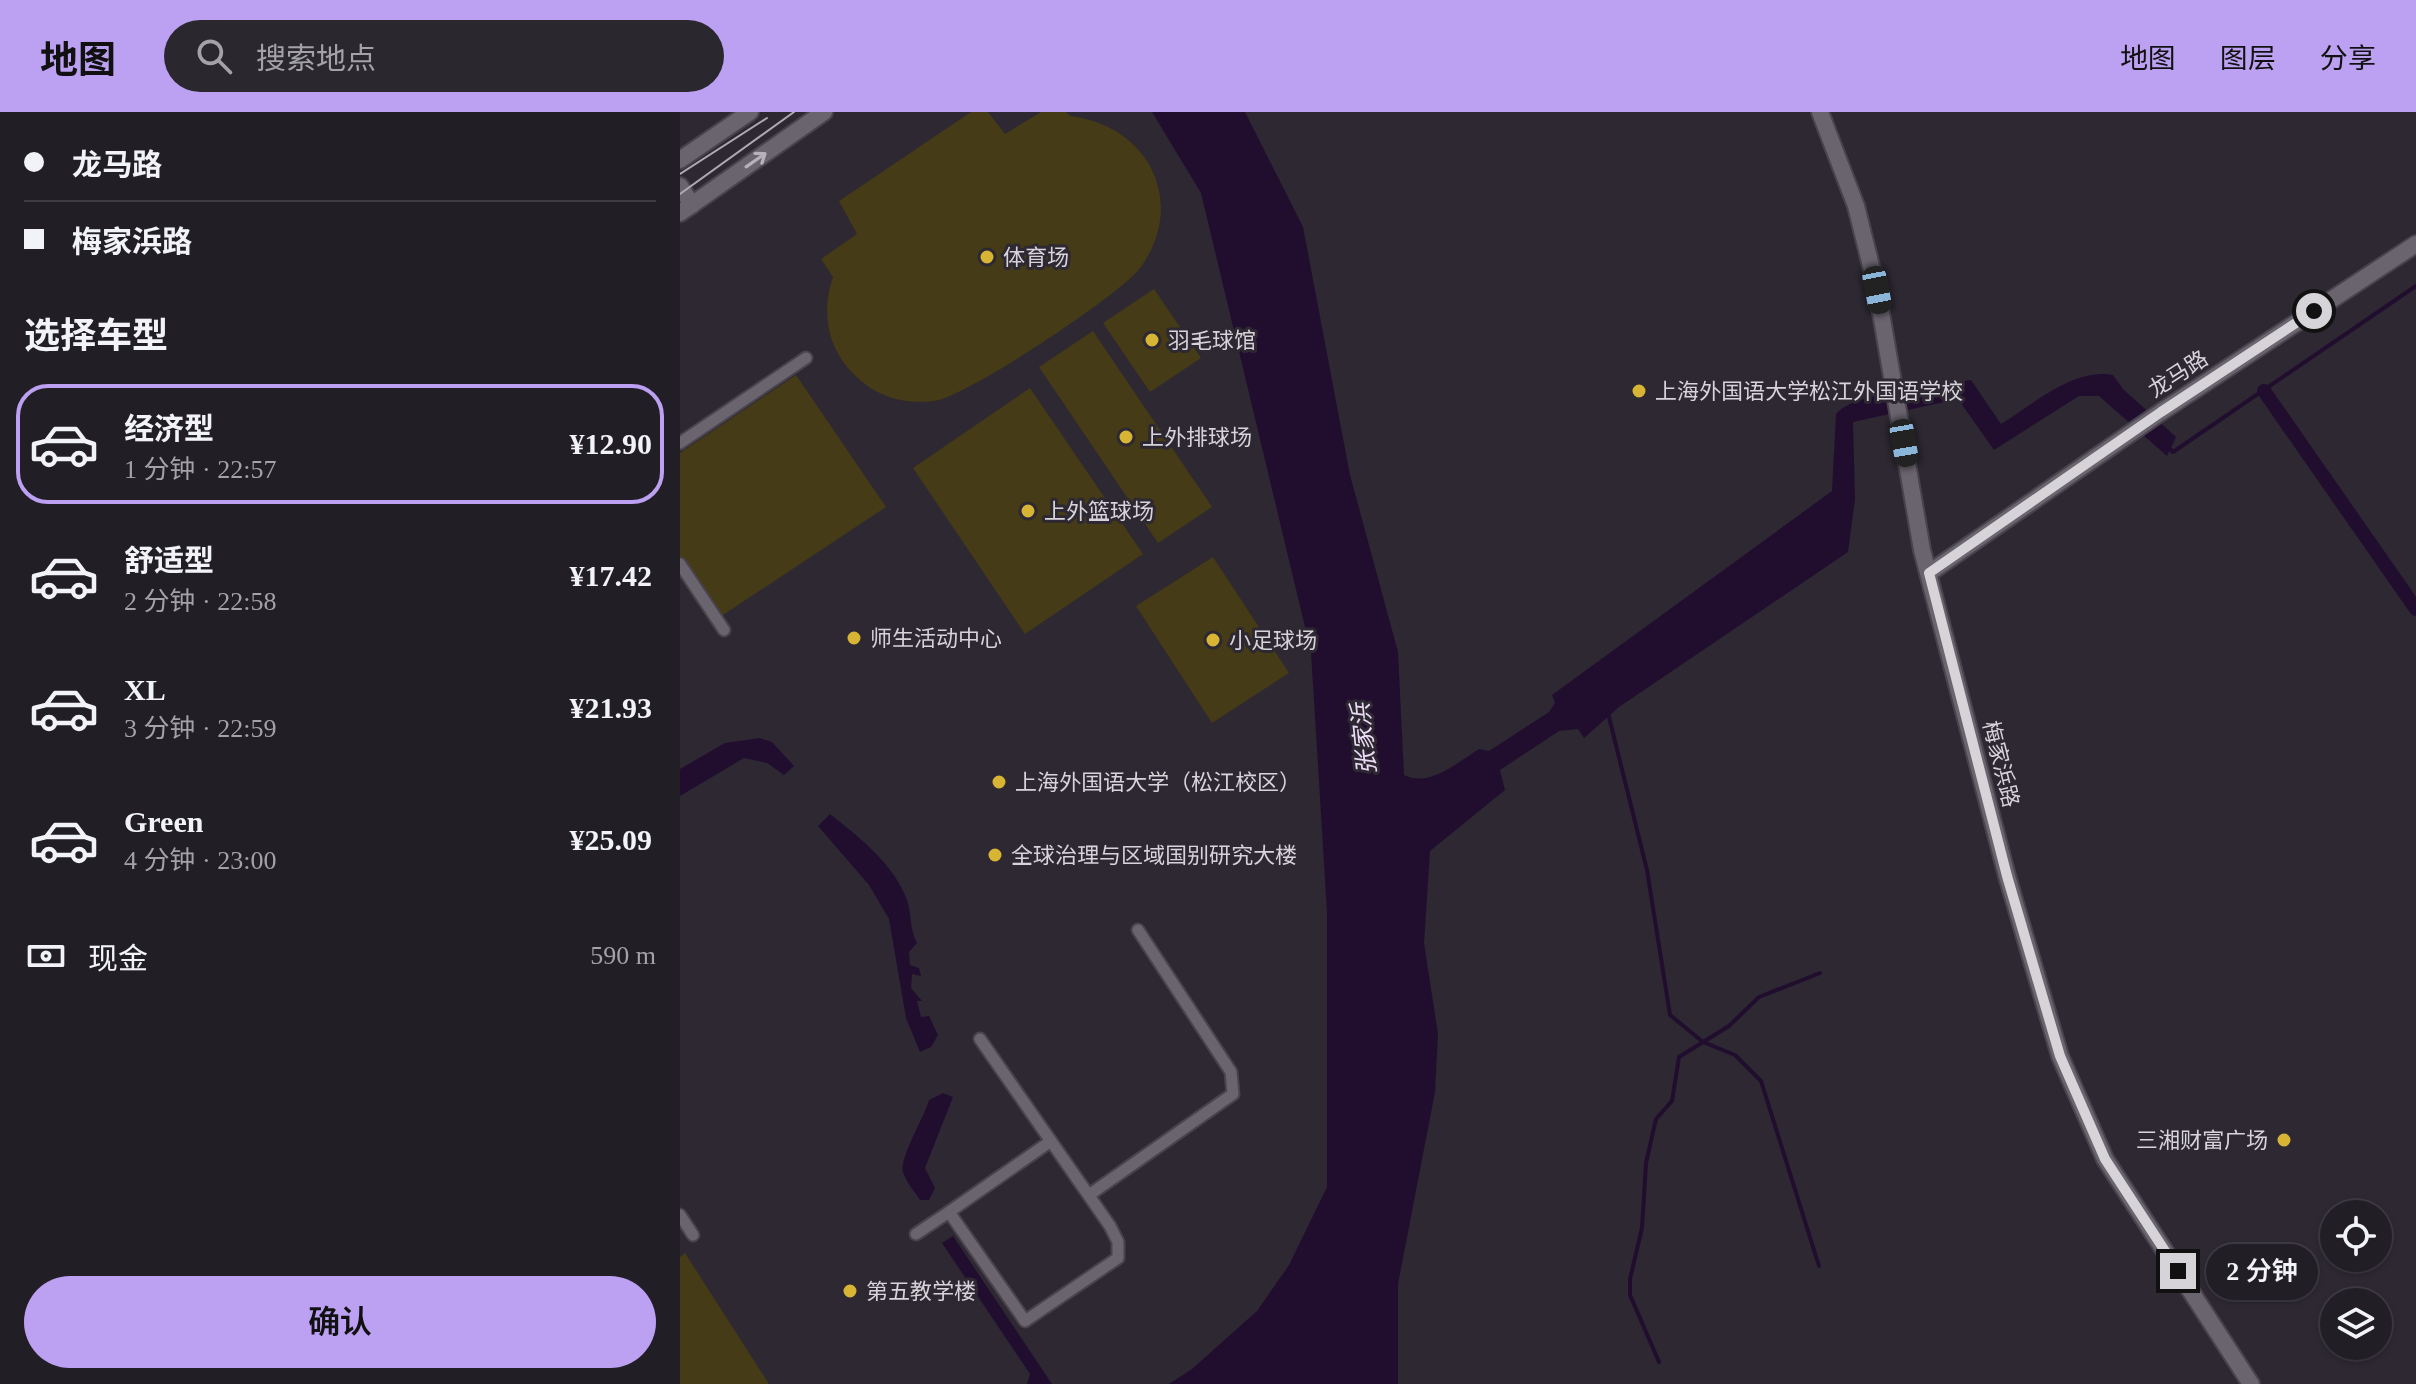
<!DOCTYPE html>
<html lang="zh">
<head>
<meta charset="utf-8">
<style>
  body { margin:0; font-family:"Times New Roman","Noto Sans SC",serif; background:#2a272e; color:#f1f3f6; height:100vh; display:flex; flex-direction:column; font-size:30px; white-space:nowrap }
  * { box-sizing:border-box; margin:0 }
  p { font-size:26px; color:#a2a2a7 }
  .icon { flex:none; width:44px; height:44px; fill:none; stroke:currentColor; stroke-width:2; stroke-linecap:round; stroke-linejoin:round }
  .map { position:relative; flex:1; overflow:hidden }
  .sheet { display:flex; flex-direction:column; background:#221e26; width:680px }
  .sheet>* { flex:none }
  .hud { display:grid; align-content:center; height:176px; padding:0 24px; background:#221e26 }
  .buttons { position:absolute; left:1640px; top:1088px; display:grid; gap:16px }
  .buttons a { display:grid; place-items:center; width:72px; height:72px; border-radius:50%; background:#221e26; box-shadow:0 2px 6px #0004,0 0 0 2px #3f3c43; font-size:40px }
  .end { position:absolute; width:36px; height:36px; margin:-18px; border:10px solid #d6d3d9; background:#111; box-shadow:0 0 0 4px #111 }
  .from { border-radius:50% }
  .bubble { position:absolute; height:56px; border-radius:28px; background:#221e26; box-shadow:0 2px 6px #0004,0 0 0 2px #3f3c43; font-size:26px; font-weight:600; line-height:56px; text-align:center }
  .car { position:absolute; width:24px; height:48px; margin:-24px -12px; border-radius:10px; box-shadow:0 0 6px 2px #0007; background:linear-gradient(#222 24%,#8ab4d8 0 40%,#222 0 76%,#8ab4d8 0 86%,#222 0) }
  .hud b { display:flex; align-items:center; gap:28px; height:76px; font-size:30px }
  .hud b+b { border-top:2px solid #3f3c43 }
  .hud i { width:20px; height:20px; background:#f1f3f6 }
  ul { padding:0; list-style:none }
  li { display:flex; align-items:center; gap:24px; height:120px; margin:0 16px 12px; padding:0 8px; border:4px solid transparent; border-radius:32px }
  li div { flex:1 }
  li b { display:block; font-size:30px }
  li em { font-style:normal; font-weight:600 }
  li.current { border-color:#bca0f2 }
  li>.icon { width:72px; height:72px; stroke-width:1.5 }
  h2 { padding:0 24px; font-size:36px; line-height:96px }
  .pay { display:flex; align-items:center; gap:20px; height:88px; padding:0 24px; font-size:30px }
  .pay p { margin-inline-start:auto }
  .action { display:flex; gap:16px; margin-top:auto; padding:16px 24px }
  .action a { flex:1; height:92px; border-radius:48px; background:#bca0f2; color:#111; font-size:32px; font-weight:600; line-height:92px; text-align:center }
  header { display:flex; align-items:center; gap:48px; box-sizing:border-box; height:112px; padding:0 40px; background:#bca0f2; color:#111 }
  header strong { font-size:38px }
  nav { display:flex; gap:44px; margin-inline-start:auto; font-size:28px }
  .search { width:560px; height:72px; background:#2a272e; display:flex; align-items:center; gap:20px; box-sizing:border-box; padding:0 28px; border-radius:44px; color:#a2a2a7; font-size:30px }
  main { display:flex; flex:1; min-height:0 }
  .map>svg:first-child { display:block }
</style>
</head>
<body>
<header>
<strong>地图</strong>
<div class="search"><svg class="icon" aria-label="search" viewBox="0 0 24 24"><circle cx="10" cy="10" r="6"/><path d="M15 15l6 6"/></svg>搜索地点</div>
<nav><a>地图</a><a>图层</a><a>分享</a></nav>
</header>
<main>
<section class="sheet">
<div class="hud">
<b><i class="from"></i>龙马路</b>
<b><i></i>梅家浜路</b>
</div>
<h2>选择车型</h2>
<ul>
<li class="current"><svg class="icon" aria-label="car" viewBox="0 0 24 24"><path d="M5 17H2v-5l4-1 3-4h7l3 4 3 1v5h-3M9 17h6M6 11h13"/><circle cx="7" cy="17" r="2"/><circle cx="17" cy="17" r="2"/></svg><div><b>经济型</b><p>1 分钟 · 22:57</p></div><em>¥12.90</em></li>
<li><svg class="icon" aria-label="car" viewBox="0 0 24 24"><path d="M5 17H2v-5l4-1 3-4h7l3 4 3 1v5h-3M9 17h6M6 11h13"/><circle cx="7" cy="17" r="2"/><circle cx="17" cy="17" r="2"/></svg><div><b>舒适型</b><p>2 分钟 · 22:58</p></div><em>¥17.42</em></li>
<li><svg class="icon" aria-label="car" viewBox="0 0 24 24"><path d="M5 17H2v-5l4-1 3-4h7l3 4 3 1v5h-3M9 17h6M6 11h13"/><circle cx="7" cy="17" r="2"/><circle cx="17" cy="17" r="2"/></svg><div><b>XL</b><p>3 分钟 · 22:59</p></div><em>¥21.93</em></li>
<li><svg class="icon" aria-label="car" viewBox="0 0 24 24"><path d="M5 17H2v-5l4-1 3-4h7l3 4 3 1v5h-3M9 17h6M6 11h13"/><circle cx="7" cy="17" r="2"/><circle cx="17" cy="17" r="2"/></svg><div><b>Green</b><p>4 分钟 · 23:00</p></div><em>¥25.09</em></li>
</ul>
<div class="pay"><svg class="icon" aria-label="cash" viewBox="0 0 24 24"><path d="M3 7h18v10H3z"/><circle cx="12" cy="12" r="2"/></svg>现金<p>590 m</p></div>
<div class="action"><a>确认</a></div>
</section>
<div class="map">
<svg width="1736" height="1272" viewBox="0 0 1736 1272">
  <rect width="100%" height="100%" fill="#2d2832"/>
  <!-- green -->
  <g fill="#453b16">
    <path d="M 291,0 L 308,0 L 325,22 L 361,0 L 386,0 L 390,4 C 467,13 508,88 461,155 C 443,181 285,286 254,289 C 220,293 191,283 168,256 C 146,231 142,196 153,165 L 141,147 L 177,122 L 159,89 Z"/>
    <polygon points="474,177 521,246 470,280 423,211"/>
    <polygon points="413,219 532,395 478,431 359,255"/>
    <polygon points="116,263 206,395 40,505 0,446 0,341"/>
    <polygon points="350,276 463,442 345,522 233,356"/>
    <polygon points="533,445 609,561 532,611 456,494"/>
    <polygon points="5,1141 89,1272 0,1272 0,1145"/>
  </g>
  <!-- water -->
  <g fill="#210e2f">
    <path d="M 472,0 L 565,0 L 623,115 L 670,363 L 718,540 L 724,663 C 749,676 778,650 799,637 L 809,639 L 869,600 L 875,591 L 872,583 L 1152,379 L 1156,302 C 1175,279 1260,274 1291,268 L 1321,312 C 1354,292 1393,256 1433,263 L 1443,277 L 1496,325 L 1487,344 L 1419,284 L 1399,284 L 1314,338 L 1278,287 L 1173,310 L 1175,387 L 1168,440 L 939,595 L 904,626 L 898,617 L 879,619 L 820,658 L 825,678 L 750,739 L 744,831 L 758,922 L 755,980 L 718,1172 L 718,1272 L 489,1272 L 512,1257 L 577,1199 L 609,1153 L 647,1075 L 647,800 L 631,540 L 521,81 Z"/>
    <polygon points="80,626 92,630 114,654 104,663 87,651 64,646 0,684 0,657 45,631"/>
    <path d="M 150,702 C 179,725 214,752 227,788 C 232,803 229,816 237,831 L 229,840 L 230,853 L 239,856 L 241,864 L 232,862 L 231,876 L 242,889 L 237,889 L 241,905 L 249,904 L 258,923 L 251,935 L 240,940 L 226,906 L 209,807 L 189,773 L 138,714 Z"/>
    <path d="M 263,981 L 273,985 L 245,1056 L 255,1076 L 249,1088 L 240,1088 C 235,1080 226,1070 223,1060 C 219,1046 244,1006 249,988 Z"/>
    <polygon points="273,1124 372,1272 347,1272 350,1262 262,1131"/>
  </g>
  <g fill="none" stroke-linecap="round" stroke-linejoin="round">
    <!-- stream -->
    <g stroke="#210e2f" stroke-width="4">
      <polyline points="1488,335 1493,340 1736,174"/>
      <polyline points="928,601 967,758 990,903 1023,930 1055,943 1081,969 1139,1154"/>
      <polyline points="979,1250 950,1183 950,1167 962,1116 966,1051 976,1007 992,989 999,945 1049,914 1079,885 1140,861"/>
    </g>
    <!-- canal -->
    <polyline stroke="#210e2f" stroke-width="14" points="1584,279 1736,497"/>
    <!-- street casing -->
    <g stroke="#48434c" stroke-width="15">
      <g id="street">
        <polyline points="0,331 126,246"/>
        <polyline points="0,452 44,518"/>
        <polyline points="300,927 430,1114 438,1130 438,1146 345,1209 269,1100 371,1029"/>
        <polyline points="409,1083 553,982 551,960 458,818"/>
        <polyline points="0,1103 13,1123"/>
        <polyline points="236,1122 269,1100"/>
      </g>
    </g>
    <!-- secondary casing -->
    <g stroke="#48434c" stroke-width="20">
      <g id="secondary">
        <polyline points="1140,0 1176,94 1197,178 1242,438 1327,764 1380,944 1425,1047 1571,1272"/>
        <polyline points="0,48 70,0"/>
        <polyline points="0,74 12,93"/>
        <polyline points="0,101 144,0"/>
        <polyline points="1249,461 1481,300 1736,132"/>
      </g>
    </g>
    <!-- street -->
    <use href="#street" stroke="#6a646f" stroke-width="11"/>
    <!-- secondary -->
    <use href="#secondary" stroke="#6a646f" stroke-width="16"/>
    <!-- tram -->
    <g stroke="#adaab1" stroke-width="2">
      <polyline points="0,62 87,6"/>
      <polyline points="0,82 114,0"/>
    </g>
  </g>
  <!-- one-way arrows -->
  <defs><path id="oneway-shaft" d="M-6 0H5M1.5-3L5.5 0L1.5 3" fill="none" stroke-width="1.6" stroke-linecap="round" stroke-linejoin="round" transform="scale(2)"/></defs>
  <use stroke="#b6b2b9" href="#oneway-shaft" transform="translate(76 48) rotate(-35)"/>
  <g fill="none" stroke-linecap="round" stroke-linejoin="round">
    <!-- route -->
    <polyline stroke="#d6d3d9" stroke-width="10" points="1498,1159 1425,1047 1380,944 1327,764 1249,461 1481,300 1634,199"/>
  </g>
  <!-- markers -->
  <g fill="#d7b434" stroke="#2d2832" stroke-width="3">
    <circle cx="307" cy="145" r="8"/>
    <circle cx="472" cy="228" r="8"/>
    <circle cx="959" cy="279" r="8"/>
    <circle cx="446" cy="325" r="8"/>
    <circle cx="348" cy="399" r="8"/>
    <circle cx="174" cy="526" r="8"/>
    <circle cx="533" cy="528" r="8"/>
    <circle cx="319" cy="670" r="8"/>
    <circle cx="315" cy="743" r="8"/>
    <circle cx="1604" cy="1028" r="8"/>
    <circle cx="170" cy="1179" r="8"/>
  </g>
  <g text-anchor="middle" dominant-baseline="central" stroke-width="6" stroke-linejoin="round" paint-order="stroke">
    <!-- poi labels -->
    <g font-size="22" fill="#d6d3d9" stroke="#2d2832" text-anchor="start">
      <text x="323" y="145">体育场</text>
      <text x="488" y="228">羽毛球馆</text>
      <text x="975" y="279">上海外国语大学松江外国语学校</text>
      <text x="462" y="325">上外排球场</text>
      <text x="364" y="399">上外篮球场</text>
      <text x="190" y="526">师生活动中心</text>
      <text x="549" y="528">小足球场</text>
      <text x="335" y="670">上海外国语大学（松江校区）</text>
      <text x="331" y="743">全球治理与区域国别研究大楼</text>
      <text x="1588" y="1028" text-anchor="end">三湘财富广场</text>
      <text x="186" y="1179">第五教学楼</text>
    </g>
    <!-- street labels -->
    <g font-size="22" fill="#d6d3d9" stroke="#2d2832">
      <text transform="translate(1498 262) rotate(-33)">龙马路</text>
      <text transform="translate(1321 652) rotate(76)">梅家浜路</text>
    </g>
    <!-- water labels -->
    <g font-size="24" font-style="italic" fill="#ebddf7" stroke="#2d2832">
      <text transform="translate(684 627) rotate(-96)">张家浜</text>
    </g>
  </g>
</svg>
<div class="buttons">
<a><svg class="icon" aria-label="locate" viewBox="0 0 24 24"><circle cx="12" cy="12" r="6"/><path d="M12 2v4M12 18v4M2 12h4M18 12h4"/></svg></a>
<a><svg class="icon" aria-label="layers" viewBox="0 0 24 24"><path d="M12 4l9 5-9 5-9-5zM3 14l9 5 9-5"/></svg></a>
</div>
<i class="end from" style="left:1634px;top:199px"></i>
<i class="end" style="left:1498px;top:1159px"></i>
<div class="bubble" style="left:1526px;top:1132px;width:112px">2 分钟</div>
<i class="car" style="left:1197px;top:178px;rotate:169deg"></i>
<i class="car" style="left:1224px;top:331px;rotate:170deg"></i>
</div>
</main>
</body>
</html>
